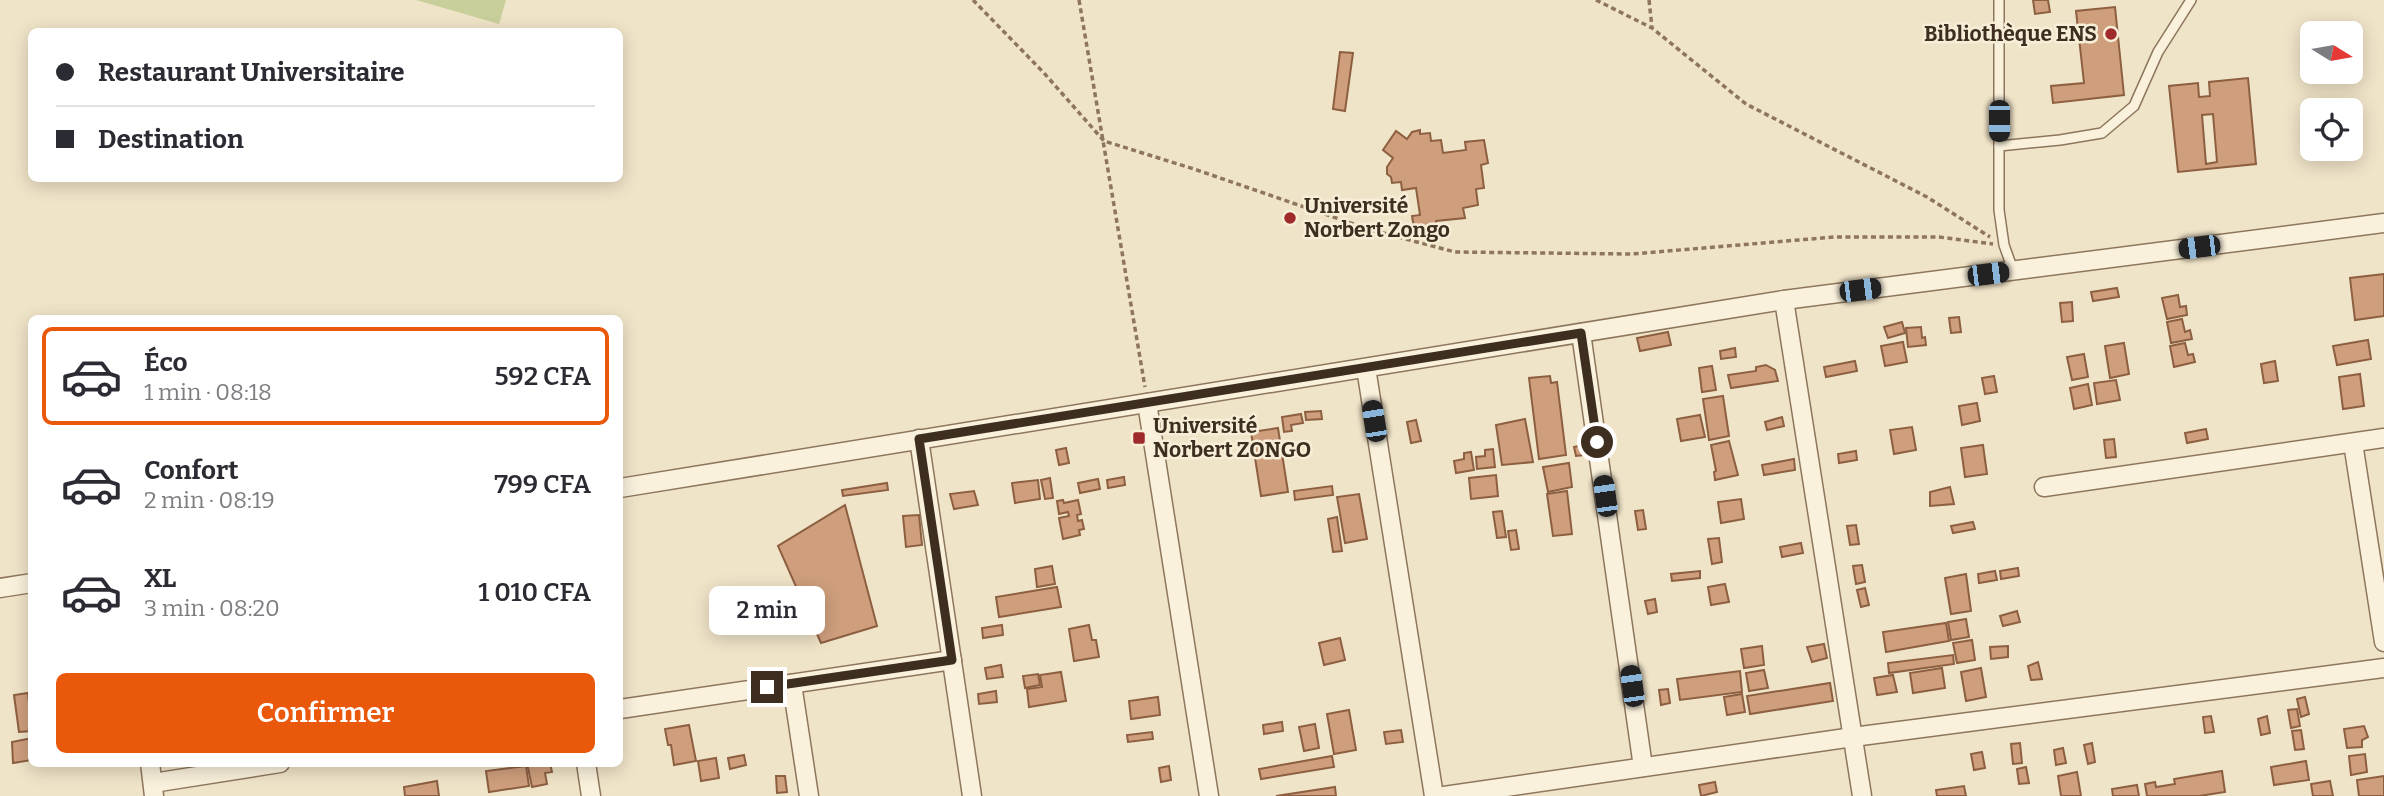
<!DOCTYPE html>
<html lang="fr">
<head>
<meta charset="utf-8">
<style>
  body { margin:0; font-family:Bitter,serif; background:#f2f2f3; color:#2b2b33; height:100vh; display:flex; flex-direction:column; font-size:26px; white-space:nowrap }
  * { box-sizing:border-box; margin:0 }
  p { font-size:23px; color:#7c7c81 }
  .icon { flex:none; width:38px; height:38px; fill:none; stroke:currentColor; stroke-width:2; stroke-linecap:round; stroke-linejoin:round }
  .map { position:relative; flex:1; overflow:hidden }
  .side { position:absolute; left:28px; top:315px; width:595px; height:452px; display:flex; flex-direction:column; background:#fff; border-radius:10px; box-shadow:0 4px 18px #0003 }
  .side>* { flex:none }
  .top-card { position:absolute; left:28px; top:28px; width:595px; height:154px; border-radius:10px; box-shadow:0 4px 18px #0003; display:grid; align-content:center; height:154px; padding:0 28px; background:#fff }
  .needle { width:46px; rotate:101deg }
  .tools { position:absolute; left:2300px; top:21px; display:grid; gap:14px }
  .tools a { display:grid; place-items:center; width:63px; height:63px; border-radius:10px; background:#fff; box-shadow:0 4px 18px #0003; font-size:35px }
  .end { position:absolute; width:32px; height:32px; margin:-16px; border:9px solid #3d2e20; background:#fff; box-shadow:0 0 0 4px #fff }
  .from { border-radius:50% }
  .bubble { position:absolute; height:49px; border-radius:10px; background:#fff; box-shadow:0 4px 18px #0003; font-size:23px; font-weight:600; line-height:49px; text-align:center }
  .car { position:absolute; width:21px; height:42px; margin:-21px -10px; border-radius:9px; box-shadow:0 0 5px 2px #0007; background:linear-gradient(#222 24%,#8ab4d8 0 40%,#222 0 76%,#8ab4d8 0 86%,#222 0) }
  .top-card b { display:flex; align-items:center; gap:24px; height:66px; font-size:26px }
  .top-card b+b { border-top:2px solid #e1e1e2 }
  .top-card i { width:18px; height:18px; background:#2b2b33 }
  ul { padding:12px 0 0; list-style:none }
  li { display:flex; align-items:center; gap:21px; height:98px; margin:0 14px 10px; padding:0 14px; border:4px solid transparent; border-radius:10px }
  li div { flex:1 }
  li b { display:block; font-size:26px }
  li em { font-style:normal; font-weight:600 }
  li.on { border-color:#ea580c }
  li>.icon { width:63px; height:63px; stroke-width:1.5 }
  .button { display:flex; gap:14px; margin-top:auto; padding:14px 28px }
  .button a { flex:1; height:80px; border-radius:10px; background:#ea580c; color:#fff; font-size:28px; font-weight:600; line-height:80px; text-align:center }
  .map>svg:first-child { display:block }
</style>
</head>
<body>
<div class="map">
<svg width="2384" height="796" viewBox="0 0 2384 796">
  <rect width="100%" height="100%" fill="#f0e4c8"/>
  <!-- green -->
  <polygon fill="#c9cf9b" points="416,0 506,0 499,24"/>
  <!-- building -->
  <g fill="#cf9f7d" stroke="#8d5f41" stroke-width="2" fill-rule="evenodd">
    <polygon points="2033,0 2048,0 2050,12 2035,14"/>
    <polygon points="2115,7 2124,95 2053,103 2051,86 2084,83 2076,11"/>
    <polygon points="2328,23 2329,33 2314,33 2313,24"/>
    <polygon points="1340,52 1353,53 1345,111 1333,109"/>
    <path d="M 2248,78 L 2256,164 L 2178,172 L 2169,86 L 2198,83 L 2199,97 L 2210,96 L 2209,82 ZM 2213,114 L 2217,162 L 2206,164 L 2202,115 Z"/>
    <polygon points="1420,130 1420,134 1430,133 1431,141 1441,140 1443,153 1466,150 1465,142 1484,140 1488,163 1481,165 1484,188 1476,189 1478,205 1463,208 1465,218 1436,221 1436,231 1415,233 1412,216 1420,215 1416,188 1402,190 1401,182 1392,183 1391,177 1387,174 1387,167 1393,158 1383,150 1396,131 1407,139 1412,132"/>
    <polygon points="2384,274 2384,316 2355,320 2350,278"/>
    <polygon points="2117,288 2119,297 2093,301 2091,292"/>
    <polygon points="2178,295 2180,307 2186,306 2187,315 2167,319 2162,298"/>
    <polygon points="2072,302 2073,321 2062,322 2060,303"/>
    <polygon points="1959,317 1961,332 1951,333 1949,318"/>
    <polygon points="2182,319 2185,332 2190,330 2192,339 2171,343 2167,322"/>
    <polygon points="1902,322 1905,333 1888,338 1884,327"/>
    <polygon points="1921,327 1922,338 1925,337 1926,345 1908,347 1906,328"/>
    <polygon points="1668,332 1671,345 1640,351 1637,338"/>
    <polygon points="2368,340 2371,359 2337,365 2333,346"/>
    <polygon points="1903,342 1907,362 1885,366 1881,346"/>
    <polygon points="2124,343 2129,374 2110,378 2105,346"/>
    <polygon points="2185,343 2188,355 2193,354 2195,362 2174,367 2170,346"/>
    <polygon points="1735,348 1736,357 1721,359 1720,351"/>
    <polygon points="2084,354 2088,377 2072,380 2067,357"/>
    <polygon points="1855,361 1857,371 1826,377 1824,367"/>
    <polygon points="2275,361 2278,381 2264,383 2261,364"/>
    <polygon points="1766,365 1775,370 1778,381 1731,388 1728,375 1756,371 1756,367"/>
    <polygon points="1712,366 1716,390 1702,392 1699,368"/>
    <polygon points="2360,374 2364,406 2343,409 2339,377"/>
    <polygon points="1550,376 1551,383 1557,382 1566,455 1539,459 1529,378"/>
    <polygon points="1994,376 1997,392 1985,394 1982,378"/>
    <polygon points="2116,380 2120,400 2097,404 2094,383"/>
    <polygon points="2088,384 2092,405 2074,409 2070,388"/>
    <polygon points="1723,396 1729,436 1709,440 1703,399"/>
    <polygon points="1977,403 1980,421 1962,425 1959,406"/>
    <polygon points="1321,411 1322,419 1306,420 1305,412"/>
    <polygon points="1301,414 1303,423 1291,425 1292,431 1284,432 1282,417"/>
    <polygon points="1700,415 1705,437 1681,441 1677,419"/>
    <polygon points="1782,417 1784,426 1767,430 1765,422"/>
    <polygon points="1525,419 1533,462 1502,465 1496,425"/>
    <polygon points="1416,420 1421,441 1411,443 1407,422"/>
    <polygon points="1912,427 1916,450 1894,454 1890,430"/>
    <polygon points="1278,428 1288,492 1261,496 1251,432"/>
    <polygon points="2206,429 2208,439 2187,443 2185,433"/>
    <polygon points="2114,439 2116,457 2106,458 2104,440"/>
    <polygon points="1729,441 1738,475 1715,480 1714,472 1716,471 1711,445"/>
    <polygon points="1592,443 1594,454 1576,456 1574,447"/>
    <polygon points="1983,445 1987,474 1965,477 1961,448"/>
    <polygon points="1066,448 1069,463 1059,465 1056,450"/>
    <polygon points="1493,449 1495,467 1477,469 1476,457 1485,456 1485,450"/>
    <polygon points="1856,451 1857,460 1839,463 1838,454"/>
    <polygon points="1471,452 1474,470 1456,473 1454,461 1464,459 1464,453"/>
    <polygon points="1794,459 1795,470 1764,475 1762,465"/>
    <polygon points="1569,463 1572,487 1548,492 1543,467"/>
    <polygon points="1496,475 1498,496 1471,499 1469,478"/>
    <polygon points="1124,477 1125,485 1108,488 1107,480"/>
    <polygon points="1050,478 1053,498 1045,499 1041,480"/>
    <polygon points="1098,479 1100,489 1080,493 1078,483"/>
    <polygon points="1038,480 1040,499 1015,503 1012,483"/>
    <polygon points="887,483 888,490 843,496 842,490"/>
    <polygon points="1332,486 1333,495 1295,500 1294,491"/>
    <polygon points="1950,487 1954,504 1930,506 1930,492"/>
    <polygon points="974,491 978,505 954,509 950,494"/>
    <polygon points="1567,491 1572,534 1553,536 1547,494"/>
    <polygon points="1359,494 1367,539 1345,543 1337,497"/>
    <polygon points="1741,499 1744,519 1721,523 1718,502"/>
    <polygon points="1063,500 1064,503 1078,500 1081,514 1077,515 1078,521 1082,520 1084,529 1079,530 1080,535 1063,539 1059,518 1069,516 1068,512 1059,514 1057,501"/>
    <polygon points="845,505 877,626 821,643 778,546"/>
    <polygon points="1643,510 1646,529 1638,530 1635,511"/>
    <polygon points="1502,511 1506,537 1497,538 1493,512"/>
    <polygon points="919,515 922,545 906,547 903,516"/>
    <polygon points="1337,517 1342,551 1333,552 1328,519"/>
    <polygon points="1973,522 1975,529 1953,533 1951,526"/>
    <polygon points="1856,525 1859,544 1850,545 1847,526"/>
    <polygon points="1516,530 1519,549 1511,550 1508,531"/>
    <polygon points="1719,538 1722,562 1712,564 1708,539"/>
    <polygon points="1801,543 1803,553 1782,557 1780,547"/>
    <polygon points="1862,565 1865,582 1856,584 1853,566"/>
    <polygon points="1052,566 1055,584 1037,587 1035,569"/>
    <polygon points="2018,568 2019,576 2001,579 2000,571"/>
    <polygon points="1700,571 1700,578 1672,581 1671,574"/>
    <polygon points="1995,571 1997,580 1979,583 1978,574"/>
    <polygon points="1966,574 1971,611 1951,614 1945,578"/>
    <polygon points="1725,584 1729,602 1711,605 1708,587"/>
    <polygon points="1057,587 1061,607 999,617 996,597"/>
    <polygon points="1865,588 1869,605 1861,607 1857,590"/>
    <polygon points="1655,599 1657,612 1648,614 1645,601"/>
    <polygon points="2017,611 2020,622 2003,626 2000,616"/>
    <polygon points="1966,619 1969,637 1951,640 1948,622"/>
    <polygon points="1946,623 1949,641 1886,652 1883,632"/>
    <polygon points="1002,625 1003,635 983,638 982,628"/>
    <polygon points="1089,625 1092,640 1096,640 1099,657 1074,661 1069,629"/>
    <polygon points="1340,638 1345,660 1324,665 1319,643"/>
    <polygon points="1972,640 1975,660 1957,663 1953,643"/>
    <polygon points="1824,644 1827,658 1812,662 1807,647"/>
    <polygon points="1762,646 1764,665 1744,668 1741,649"/>
    <polygon points="2008,646 2008,657 1991,659 1990,647"/>
    <polygon points="1953,655 1954,664 1889,673 1888,663"/>
    <polygon points="2038,662 2042,679 2031,680 2028,666"/>
    <polygon points="1001,665 1003,677 987,679 985,668"/>
    <polygon points="1942,668 1945,688 1913,693 1910,673"/>
    <polygon points="1981,668 1986,697 1966,701 1961,672"/>
    <polygon points="1764,670 1768,688 1749,691 1746,673"/>
    <polygon points="1740,671 1742,692 1680,700 1677,679"/>
    <polygon points="1061,672 1066,701 1029,707 1027,689 1042,687 1040,675"/>
    <polygon points="1038,674 1040,685 1025,688 1023,676"/>
    <polygon points="1893,675 1897,692 1877,695 1874,678"/>
    <polygon points="1830,683 1833,701 1750,714 1747,696"/>
    <polygon points="1668,689 1670,703 1661,705 1659,690"/>
    <polygon points="996,691 997,702 979,704 978,694"/>
    <polygon points="28,693 32,731 19,732 14,695"/>
    <polygon points="1742,694 1745,712 1727,715 1724,697"/>
    <polygon points="1158,697 1160,715 1131,719 1129,701"/>
    <polygon points="2305,697 2309,714 2301,717 2297,699"/>
    <polygon points="2297,709 2300,726 2291,728 2288,710"/>
    <polygon points="1349,710 1356,750 1334,754 1327,714"/>
    <polygon points="2211,716 2214,732 2205,733 2203,717"/>
    <polygon points="2267,716 2270,733 2261,735 2258,719"/>
    <polygon points="1282,722 1283,731 1264,734 1263,725"/>
    <polygon points="1315,724 1319,748 1304,751 1299,727"/>
    <polygon points="689,725 696,761 674,765 671,745 668,745 665,729"/>
    <polygon points="2364,726 2368,737 2362,740 2362,747 2347,748 2344,729"/>
    <polygon points="1401,730 1403,742 1386,744 1384,732"/>
    <polygon points="2301,730 2304,749 2295,750 2292,731"/>
    <polygon points="1152,732 1153,739 1128,742 1127,735"/>
    <polygon points="32,738 32,760 13,763 12,742"/>
    <polygon points="2020,743 2022,763 2013,764 2011,744"/>
    <polygon points="2092,743 2095,762 2088,764 2084,745"/>
    <polygon points="2063,748 2066,763 2056,765 2054,750"/>
    <polygon points="1982,752 1985,768 1974,770 1971,754"/>
    <polygon points="2365,754 2367,772 2351,775 2349,756"/>
    <polygon points="744,755 746,765 730,769 728,758"/>
    <polygon points="1332,756 1334,767 1261,779 1259,769"/>
    <polygon points="716,758 719,778 701,781 698,761"/>
    <polygon points="2306,761 2309,780 2274,785 2271,767"/>
    <polygon points="527,763 550,763 552,772 545,773 547,784 532,787"/>
    <polygon points="526,766 529,786 489,792 486,771"/>
    <polygon points="1169,766 1171,780 1161,782 1159,768"/>
    <polygon points="2026,767 2029,783 2019,784 2017,769"/>
    <polygon points="2222,771 2225,792 2199,796 2147,796 2145,784 2155,782 2156,787 2175,784 2174,779"/>
    <polygon points="2077,772 2081,796 2061,796 2058,776"/>
    <polygon points="776,776 785,776 787,792 777,793"/>
    <polygon points="2384,776 2384,796 2359,796 2357,780"/>
    <polygon points="437,781 439,796 405,796 404,787"/>
    <polygon points="2330,781 2333,796 2313,796 2311,784"/>
    <polygon points="1715,782 1717,792 1701,796 1699,785"/>
    <polygon points="2137,785 2139,796 2113,796 2112,789"/>
    <polygon points="1964,786 1966,796 1937,796 1936,790"/>
    <polygon points="1335,787 1336,796 1276,796"/>
  </g>
  <g fill="none" stroke-linecap="round" stroke-linejoin="round">
    <!-- service casing -->
    <g stroke="#8d765c" stroke-width="12">
      <g id="service">
        <polyline points="1999,0 1999,210 2004,245 2013,270"/>
        <polyline points="1999,146 2060,140 2102,133 2134,106 2158,52 2191,0"/>
      </g>
    </g>
    <!-- minor casing -->
    <g stroke="#8d765c" stroke-width="21">
      <g id="minor">
        <polyline points="1784,300 1862,796"/>
        <polyline points="1581,333 1643,767"/>
        <polyline points="1366,368 1434,796"/>
        <polyline points="1147,403 1209,796"/>
        <polyline points="919,439 972,796"/>
        <polyline points="2353,443 2384,642"/>
        <polyline points="2044,487 2384,438"/>
        <polyline points="620,488 1784,300 2384,223"/>
        <polyline points="0,588 32,583"/>
        <polyline points="792,684 809,796"/>
        <polyline points="620,709 952,660"/>
        <polyline points="150,763 154,796"/>
        <polyline points="586,763 591,796"/>
        <polyline points="153,783 280,763"/>
        <polyline points="1444,796 1853,737 2384,668"/>
      </g>
    </g>
    <!-- path -->
    <g stroke="#8d765c" stroke-width="3.5" stroke-dasharray="5 3.5" stroke-linecap="butt">
      <polyline points="973,0 1044,73 1104,141 1194,169 1368,229 1455,252 1632,254 1834,237 1939,237 1993,244"/>
      <polyline points="1079,0 1145,387"/>
      <polyline points="1596,0 1652,28 1746,104 1927,197 1990,237"/>
      <polyline points="1649,0 1652,28"/>
    </g>
    <!-- service -->
    <use href="#service" stroke="#faf1dc" stroke-width="9"/>
    <!-- minor -->
    <use href="#minor" stroke="#faf1dc" stroke-width="18"/>
  </g>
  <g fill="none" stroke-linecap="round" stroke-linejoin="round">
    <!-- route -->
    <polyline stroke="#3d2e20" stroke-width="9" points="767,687 952,660 919,439 1581,333 1597,442"/>
  </g>
  <!-- markers -->
  <g fill="#9e2a2b" stroke="#f7eed8" stroke-width="2.5">
    <circle cx="2111" cy="34" r="7"/>
    <circle cx="1290" cy="218" r="7"/>
    <rect x="1132" y="431" width="14" height="14" rx="3.5"/>
  </g>
  <g text-anchor="middle" dominant-baseline="central" stroke-width="5" stroke-linejoin="round" paint-order="stroke">
    <!-- poi labels -->
    <g font-size="21" font-weight="bold" fill="#3d2e20" stroke="#f7eed8" text-anchor="start">
      <text x="2097" y="34" text-anchor="end">Bibliothèque ENS</text>
      <text x="1304" y="206">Université<tspan x="1304" dy="24">Norbert Zongo</tspan></text>
      <text x="1153" y="426">Université<tspan x="1153" dy="24">Norbert ZONGO</tspan></text>
    </g>
  </g>
</svg>
<div class="tools">
<a><svg class="needle" viewBox="-14 -14 28 28"><path d="M0-13l5 13h-10z" fill="#e53935"/><path d="M0 13l5-13h-10z" fill="#7c7c81"/></svg></a>
<a><svg class="icon" aria-label="locate" viewBox="0 0 24 24"><circle cx="12" cy="12" r="6"/><path d="M12 2v4M12 18v4M2 12h4M18 12h4"/></svg></a>
</div>
<i class="end from" style="left:1597px;top:442px"></i>
<i class="end" style="left:767px;top:687px"></i>
<div class="bubble" style="left:709px;top:586px;width:116px">2 min</div>
<i class="car" style="left:1999px;top:121px;rotate:180deg"></i>
<i class="car" style="left:2199px;top:247px;rotate:263deg"></i>
<i class="car" style="left:1988px;top:274px;rotate:83deg"></i>
<i class="car" style="left:1860px;top:290px;rotate:83deg"></i>
<i class="car" style="left:1374px;top:421px;rotate:351deg"></i>
<i class="car" style="left:1605px;top:496px;rotate:352deg"></i>
<i class="car" style="left:1632px;top:686px;rotate:352deg"></i>
<div class="top-card">
<b><i class="from"></i>Restaurant Universitaire</b>
<b><i></i>Destination</b>
</div>
<section class="side">
<ul>
<li class="on"><svg class="icon" aria-label="car" viewBox="0 0 24 24"><path d="M5 17H2v-5l4-1 3-4h7l3 4 3 1v5h-3M9 17h6M6 11h13"/><circle cx="7" cy="17" r="2"/><circle cx="17" cy="17" r="2"/></svg><div><b>Éco</b><p>1 min · 08:18</p></div><em>592 CFA</em></li>
<li><svg class="icon" aria-label="car" viewBox="0 0 24 24"><path d="M5 17H2v-5l4-1 3-4h7l3 4 3 1v5h-3M9 17h6M6 11h13"/><circle cx="7" cy="17" r="2"/><circle cx="17" cy="17" r="2"/></svg><div><b>Confort</b><p>2 min · 08:19</p></div><em>799 CFA</em></li>
<li><svg class="icon" aria-label="car" viewBox="0 0 24 24"><path d="M5 17H2v-5l4-1 3-4h7l3 4 3 1v5h-3M9 17h6M6 11h13"/><circle cx="7" cy="17" r="2"/><circle cx="17" cy="17" r="2"/></svg><div><b>XL</b><p>3 min · 08:20</p></div><em>1 010 CFA</em></li>
</ul>
<div class="button"><a>Confirmer</a></div>
</section>
</div>
</body>
</html>
